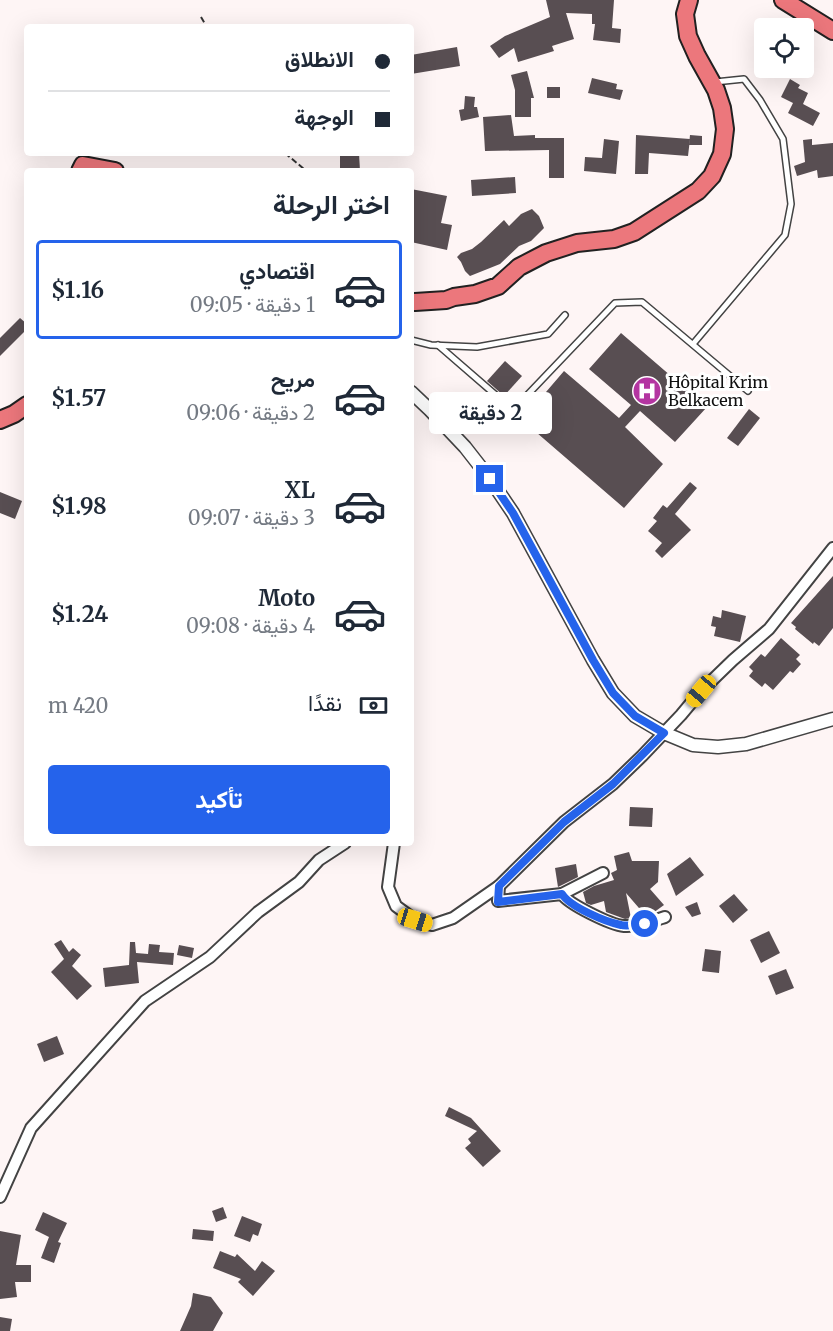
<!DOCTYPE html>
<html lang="ar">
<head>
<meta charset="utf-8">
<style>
  body { margin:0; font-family:Merriweather,Vazirmatn,serif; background:#f2f2f3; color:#1f2937; direction:rtl; height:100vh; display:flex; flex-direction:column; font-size:22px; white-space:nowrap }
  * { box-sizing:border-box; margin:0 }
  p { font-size:20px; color:#747a83 }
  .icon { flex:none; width:33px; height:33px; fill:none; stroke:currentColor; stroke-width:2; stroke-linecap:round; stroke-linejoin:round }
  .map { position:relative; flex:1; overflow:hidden; direction:ltr }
  .drawer { position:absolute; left:24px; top:168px; width:390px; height:678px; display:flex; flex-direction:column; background:#fff; border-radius:6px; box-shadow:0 6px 24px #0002; direction:rtl }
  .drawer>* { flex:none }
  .banner { position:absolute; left:24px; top:24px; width:390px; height:132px; border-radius:6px; box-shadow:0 6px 24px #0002; direction:rtl; display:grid; align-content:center; height:132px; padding:0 24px; background:#fff }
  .buttons { position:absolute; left:754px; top:18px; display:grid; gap:12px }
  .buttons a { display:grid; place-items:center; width:60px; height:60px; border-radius:6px; background:#fff; box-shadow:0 6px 24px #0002; font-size:30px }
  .end { position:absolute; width:27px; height:27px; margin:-14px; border:8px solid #2563eb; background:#fff; box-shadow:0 0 0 3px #fff }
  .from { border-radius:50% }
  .bubble { position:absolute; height:42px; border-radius:6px; background:#fff; box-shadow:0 6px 24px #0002; font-size:20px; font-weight:700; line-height:42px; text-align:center; direction:rtl }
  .car { position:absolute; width:18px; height:36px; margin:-18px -9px; border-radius:8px; box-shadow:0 0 4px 2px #0007; background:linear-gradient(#f5c518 24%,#345 0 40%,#f5c518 0 76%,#345 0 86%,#f5c518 0) }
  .banner b { display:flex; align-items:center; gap:21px; height:57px; font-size:22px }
  .banner b+b { border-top:2px solid #e0e1e3 }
  .banner i { width:15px; height:15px; background:#1f2937 }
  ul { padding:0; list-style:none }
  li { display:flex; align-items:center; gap:18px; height:99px; margin:0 12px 9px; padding:0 12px; border:3px solid transparent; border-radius:6px }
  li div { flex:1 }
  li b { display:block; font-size:22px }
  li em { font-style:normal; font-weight:700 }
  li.on { border-color:#2563eb }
  li>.icon { width:54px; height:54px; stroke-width:1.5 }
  h2 { padding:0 24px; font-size:27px; line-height:72px }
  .pay { display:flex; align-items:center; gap:15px; height:66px; padding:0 24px; font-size:22px }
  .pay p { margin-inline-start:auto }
  .action { display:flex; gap:12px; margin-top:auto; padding:12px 24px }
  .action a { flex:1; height:69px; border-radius:6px; background:#2563eb; color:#fff; font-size:24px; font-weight:700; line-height:69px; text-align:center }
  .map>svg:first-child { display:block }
</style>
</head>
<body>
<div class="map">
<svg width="833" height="1331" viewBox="0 0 833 1331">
  <rect width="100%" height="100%" fill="#fef5f5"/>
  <!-- building -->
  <g fill="#584e52">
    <polygon points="546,0 614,0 612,28 621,29 620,43 593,40 595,24 592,24 592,14 566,13 574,39 552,46 554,51 518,62 514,48 499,58 490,46 505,36 550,17"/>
    <polygon points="457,47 460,66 411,74 411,55"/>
    <polygon points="527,71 534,98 531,98 531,117 515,117 515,90 511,75"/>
    <polygon points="592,78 617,84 616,89 623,90 620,100 588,93"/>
    <polygon points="790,79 800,85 798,88 808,93 803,104 820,113 813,126 788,113 793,103 781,97"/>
    <rect x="547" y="87" width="13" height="11"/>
    <polygon points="465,96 475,97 474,107 477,107 479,117 461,121 459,110 464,109"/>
    <polygon points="511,115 514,136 535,135 535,138 564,138 564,178 549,178 549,150 485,151 483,117"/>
    <polygon points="636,135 690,139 688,156 649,153 648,174 635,174"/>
    <polygon points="690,135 702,136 702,145 689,145"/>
    <polygon points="604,139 619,141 616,174 584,171 585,157 602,158"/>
    <polygon points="812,139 812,145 833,143 833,176 818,178 817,170 797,176 794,166 805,162 803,140"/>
    <polygon points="340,153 359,153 360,171 340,171"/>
    <polygon points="515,177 516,193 472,196 471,180"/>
    <polygon points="411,189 447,196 441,223 452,225 447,250 411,242 411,218 413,208 411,208"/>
    <polygon points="532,209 539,216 544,228 531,241 519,246 500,264 470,276 465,271 461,262 457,257 461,253 472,249 481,242 504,220 509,226 521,214"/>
    <polygon points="20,318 27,324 27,329 0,356 0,338"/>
    <polygon points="621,333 707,407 675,442 640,411 625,427 663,464 624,508 522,420 564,371 619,418 631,405 589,369"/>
    <polygon points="505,361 522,376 504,396 487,381"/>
    <polygon points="749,409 760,418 738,446 727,438"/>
    <polygon points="690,482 697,488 675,514 691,530 662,558 655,551 662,543 648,531 657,521 653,518 663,505 667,508"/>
    <polygon points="0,492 22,501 15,519 0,513"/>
    <polygon points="833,576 833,628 819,646 814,642 813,644 795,629 796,627 791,623"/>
    <polygon points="722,610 746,616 740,642 714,636 716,627 711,626 713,616 721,618"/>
    <polygon points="781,638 800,655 796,659 801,664 793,673 790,671 773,690 765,683 762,687 749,676 753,671 749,667 761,654 765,657"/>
    <polygon points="630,807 653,808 652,827 629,826"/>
    <polygon points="629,852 632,861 659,861 658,882 650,889 664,905 653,913 645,915 626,893 631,918 625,919 606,912 604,901 591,905 586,903 583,892 594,886 614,880 611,873 617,870 614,856"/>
    <polygon points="690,857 704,875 676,896 667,874"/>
    <polygon points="576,864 578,877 558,887 555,868"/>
    <polygon points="734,894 748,910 733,923 719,906"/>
    <polygon points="697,902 701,914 692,917 685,907"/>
    <polygon points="769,931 780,953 761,963 750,940"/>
    <polygon points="61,940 69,952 73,948 81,955 72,966 92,986 77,1000 51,972 64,959 54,944"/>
    <polygon points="130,942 135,942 136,953 148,954 149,944 160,945 159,952 174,953 173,965 137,962 139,983 105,987 103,968 129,965"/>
    <polygon points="179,945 194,948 192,958 177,955"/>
    <polygon points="705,949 721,951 719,973 702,971"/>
    <polygon points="786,969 794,988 776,995 768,976"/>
    <polygon points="57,1036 64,1054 44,1062 37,1044"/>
    <polygon points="449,1107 471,1118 501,1151 483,1167 465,1148 471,1143 468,1139 477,1131 445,1116"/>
    <polygon points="223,1207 227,1218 216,1222 212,1211"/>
    <polygon points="43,1212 67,1223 58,1242 61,1243 54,1263 41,1258 49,1237 35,1230"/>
    <polygon points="242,1216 262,1224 258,1236 253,1234 250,1242 234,1236"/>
    <polygon points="193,1229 214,1231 213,1241 192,1239"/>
    <polygon points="0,1231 21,1235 16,1265 31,1265 31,1282 15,1282 17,1297 0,1299"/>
    <polygon points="220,1251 235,1257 237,1254 255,1271 262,1261 275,1271 253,1296 238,1282 241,1279 213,1268"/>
    <polygon points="193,1293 211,1297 223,1313 213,1331 180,1331 191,1306"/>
    <polygon points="0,1317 12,1319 10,1331 0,1331"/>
  </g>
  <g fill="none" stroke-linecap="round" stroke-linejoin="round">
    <!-- service casing -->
    <g stroke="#434343" stroke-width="8">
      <g id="service">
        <polyline points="411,340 431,345 477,347 548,334 565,315"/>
        <polyline points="693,344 785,235 791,204 783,139 760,100 744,79 715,82"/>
        <polyline points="438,345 513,410 615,303 642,302 748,391"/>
      </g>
    </g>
    <!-- minor casing -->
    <g stroke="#434343" stroke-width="14">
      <g id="minor">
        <polyline points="394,843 388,887 396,906 415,920 432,925 453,918 499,886 564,822 613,784 642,756 681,715 701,691 733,660 769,629 833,548"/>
        <path d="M 499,886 L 498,901 L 562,894 C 568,904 611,925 624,926 C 637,927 653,921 665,917"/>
        <polyline points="562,894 603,873"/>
        <polyline points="0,1197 31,1128 145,1001 210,957 258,912 299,882 319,860 345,843"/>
      </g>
    </g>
    <!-- tertiary casing -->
    <g stroke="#434343" stroke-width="15">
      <polyline id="tertiary" points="411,392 430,410 465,447 490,479 513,513 593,660 613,693 635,716 664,733 693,745 718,747 746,744 833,719"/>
    </g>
    <!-- primary casing -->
    <g stroke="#212121" stroke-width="20">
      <g id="primary">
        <polyline points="783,0 833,31"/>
        <polyline points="80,171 83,165 115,171"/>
        <polyline points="411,302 415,302 446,300 454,297 475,294 498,286 519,267 546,253 577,243 614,239 634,232 698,191 712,176 722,154 725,129 722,108 716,90 697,56 688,36 685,14 689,0"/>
        <polyline points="0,420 14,414 27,405"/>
      </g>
    </g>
    <!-- path -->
    <g stroke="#323232" stroke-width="2" stroke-dasharray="6 3" stroke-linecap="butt">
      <polyline points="201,17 207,27"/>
      <polyline points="285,153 304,169 302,171"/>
    </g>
    <!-- service -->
    <use href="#service" stroke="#fff" stroke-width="5"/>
    <!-- minor -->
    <use href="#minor" stroke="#fff" stroke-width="10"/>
    <!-- tertiary -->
    <use href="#tertiary" stroke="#fff" stroke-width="12"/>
    <!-- primary -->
    <use href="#primary" stroke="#ec777c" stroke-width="16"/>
  </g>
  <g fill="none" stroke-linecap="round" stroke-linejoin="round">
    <!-- route -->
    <path stroke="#2563eb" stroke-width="8" d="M 490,479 L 513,513 L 593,660 L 613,693 L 635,716 L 664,733 L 613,784 L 564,822 L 499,886 L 498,902 L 562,894 C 570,907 606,922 621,925 C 628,927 637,924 645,924"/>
  </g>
  <!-- icons -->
  <defs>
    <g id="hospital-disc" transform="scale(1.5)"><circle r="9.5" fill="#b435a1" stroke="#fff"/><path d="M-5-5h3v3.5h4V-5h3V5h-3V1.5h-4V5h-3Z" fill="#fff"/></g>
  </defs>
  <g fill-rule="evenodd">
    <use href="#hospital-disc" x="647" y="391"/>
  </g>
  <g text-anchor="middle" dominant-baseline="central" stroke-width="6" stroke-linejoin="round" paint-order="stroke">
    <!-- poi labels -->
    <g font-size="16" fill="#101010" stroke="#fff" text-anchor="start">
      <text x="668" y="382">Hôpital Krim<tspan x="668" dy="18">Belkacem</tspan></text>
    </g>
  </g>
</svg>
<div class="buttons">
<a><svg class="icon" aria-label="locate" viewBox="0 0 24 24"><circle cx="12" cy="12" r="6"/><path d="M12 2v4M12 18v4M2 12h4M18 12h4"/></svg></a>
</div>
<i class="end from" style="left:645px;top:924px"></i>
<i class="end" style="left:490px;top:479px"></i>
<div class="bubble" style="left:429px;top:392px;width:123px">2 دقيقة</div>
<i class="car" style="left:701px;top:691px;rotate:220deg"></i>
<i class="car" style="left:415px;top:920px;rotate:107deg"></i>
<div class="banner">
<b><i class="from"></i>الانطلاق</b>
<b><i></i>الوجهة</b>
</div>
<section class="drawer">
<h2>اختر الرحلة</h2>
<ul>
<li class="on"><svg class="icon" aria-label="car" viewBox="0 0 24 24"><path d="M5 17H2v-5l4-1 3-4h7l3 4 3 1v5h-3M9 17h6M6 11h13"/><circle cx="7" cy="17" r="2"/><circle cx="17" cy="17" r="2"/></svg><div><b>اقتصادي</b><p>1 دقيقة · 09:05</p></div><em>$1.16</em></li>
<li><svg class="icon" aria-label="car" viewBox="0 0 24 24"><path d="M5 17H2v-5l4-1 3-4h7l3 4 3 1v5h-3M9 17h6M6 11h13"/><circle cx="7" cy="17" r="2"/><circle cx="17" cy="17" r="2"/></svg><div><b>مريح</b><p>2 دقيقة · 09:06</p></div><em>$1.57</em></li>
<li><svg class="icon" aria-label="car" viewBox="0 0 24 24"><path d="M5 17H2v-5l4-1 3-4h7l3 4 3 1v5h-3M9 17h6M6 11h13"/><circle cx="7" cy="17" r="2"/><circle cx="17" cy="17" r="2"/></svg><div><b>XL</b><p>3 دقيقة · 09:07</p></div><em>$1.98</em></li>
<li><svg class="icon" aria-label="car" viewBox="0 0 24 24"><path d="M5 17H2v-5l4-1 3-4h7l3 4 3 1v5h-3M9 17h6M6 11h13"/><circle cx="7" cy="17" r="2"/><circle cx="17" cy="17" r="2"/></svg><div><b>Moto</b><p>4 دقيقة · 09:08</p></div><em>$1.24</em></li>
</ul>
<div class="pay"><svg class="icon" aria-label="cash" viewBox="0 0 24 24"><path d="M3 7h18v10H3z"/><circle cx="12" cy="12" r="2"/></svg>نقدًا<p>420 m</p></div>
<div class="action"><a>تأكيد</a></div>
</section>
</div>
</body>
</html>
